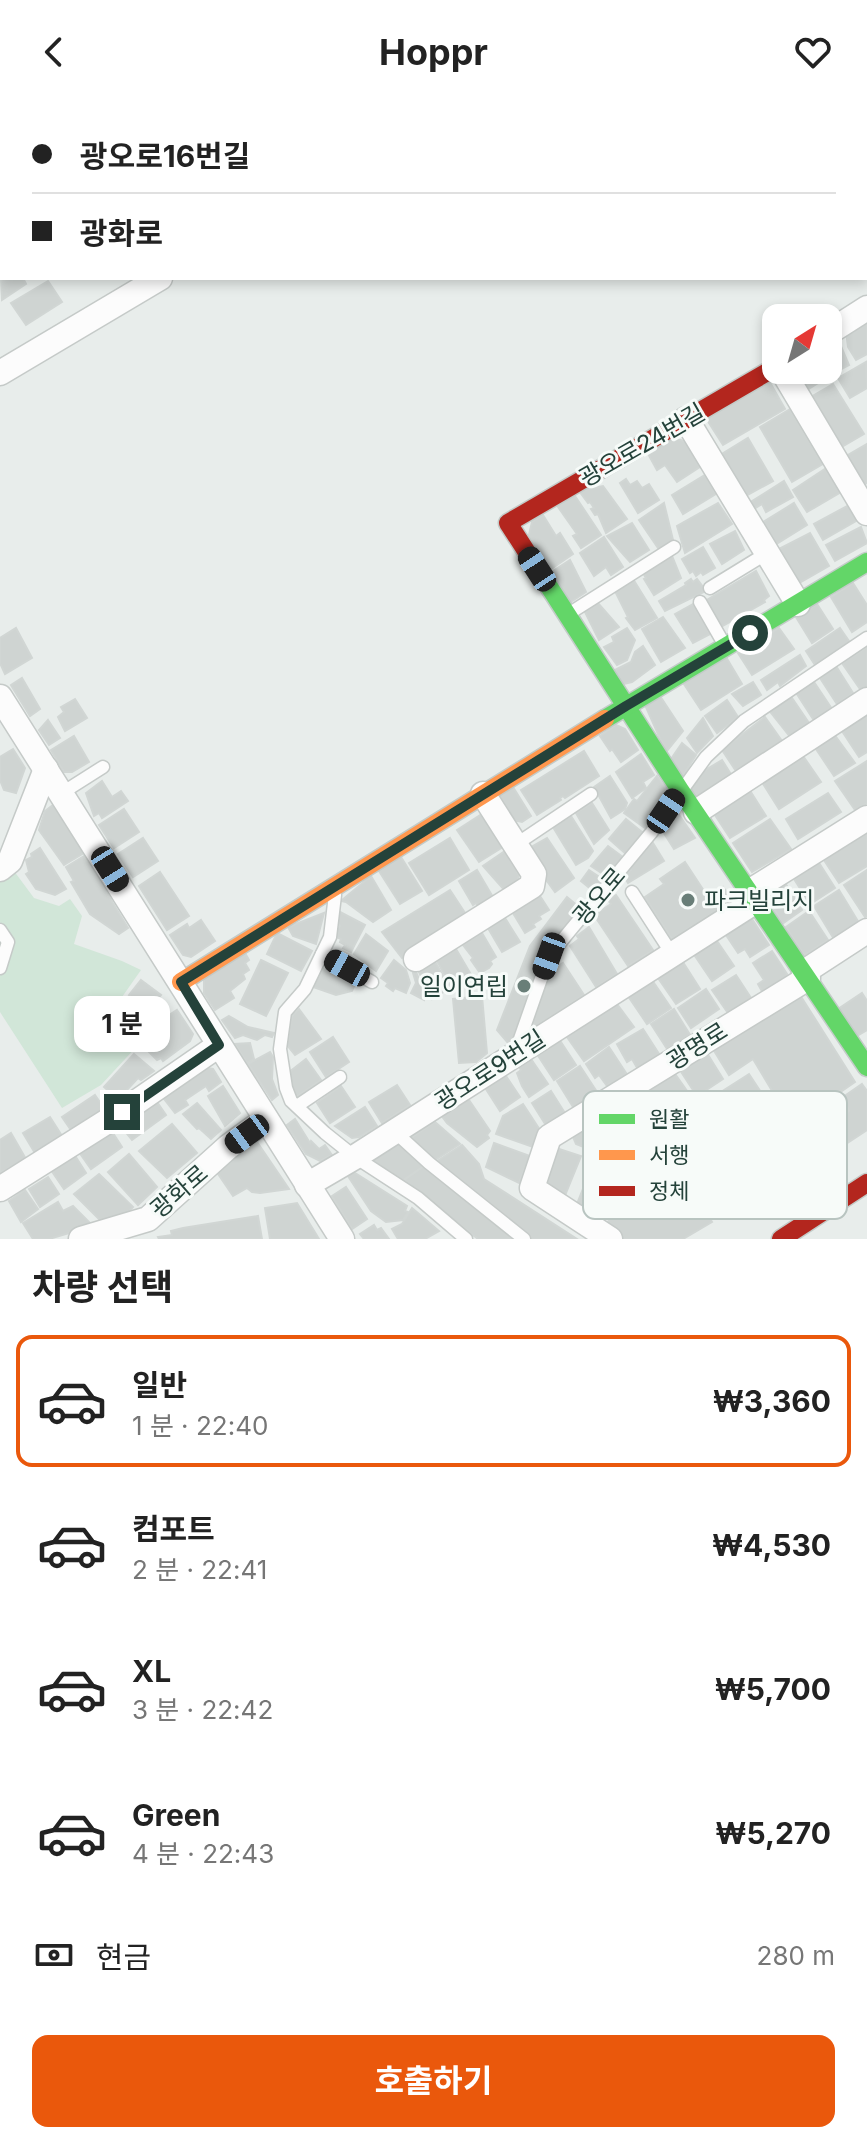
<!DOCTYPE html>
<html lang="ko">
<head>
<meta charset="utf-8">
<style>
  body { margin:0; font-family:Inter,"Noto Sans KR",sans-serif; background:#f6f6f6; color:#222; height:100vh; display:flex; flex-direction:column; font-size:30px; white-space:nowrap }
  * { box-sizing:border-box; margin:0 }
  p { font-size:26px; color:#767676 }
  .icon { flex:none; width:44px; height:44px; fill:none; stroke:currentColor; stroke-width:2; stroke-linecap:round; stroke-linejoin:round }
  .map { position:relative; height:1135px; overflow:hidden }
  .details { display:flex; flex-direction:column; background:#fff; flex:1 }
  .details>* { flex:none }
  .hud { position:absolute; left:0px; top:0px; width:868px; height:176px; box-shadow:0 4px 12px #0003; display:grid; align-content:center; height:176px; padding:0 32px; background:#fff }
  .needle { width:52px; rotate:37deg }
  .controls { position:absolute; left:762px; top:200px; display:grid; gap:16px }
  .controls a { display:grid; place-items:center; width:80px; height:80px; border-radius:16px; background:#fff; box-shadow:0 4px 12px #0003; font-size:40px }
  .end { position:absolute; width:36px; height:36px; margin:-18px; border:10px solid #24423a; background:#fff; box-shadow:0 0 0 4px #fff }
  .from { border-radius:50% }
  .bubble { position:absolute; height:56px; border-radius:16px; background:#fff; box-shadow:0 4px 12px #0003; font-size:26px; font-weight:700; line-height:56px; text-align:center }
  .car { position:absolute; width:24px; height:48px; margin:-24px -12px; border-radius:10px; box-shadow:0 0 6px 2px #0007; background:linear-gradient(#222 24%,#8ab4d8 0 40%,#222 0 76%,#8ab4d8 0 86%,#222 0) }
  .hud b { display:flex; align-items:center; gap:28px; height:76px; font-size:30px }
  .hud b+b { border-top:2px solid #e0e0e0 }
  .hud i { width:20px; height:20px; background:#222 }
  ul { padding:0; list-style:none }
  li { display:flex; align-items:center; gap:24px; height:132px; margin:0 16px 12px; padding:0 16px; border:4px solid transparent; border-radius:16px }
  li div { flex:1 }
  li b { display:block; font-size:30px }
  li em { font-style:normal; font-weight:700 }
  li.on { border-color:#ea580c }
  li>.icon { width:72px; height:72px; stroke-width:1.5 }
  h2 { padding:0 32px; font-size:36px; line-height:96px }
  .pay { display:flex; align-items:center; gap:20px; height:88px; padding:0 32px; font-size:30px }
  .pay p { margin-inline-start:auto }
  .action { display:flex; gap:16px; margin-top:auto; padding:16px 32px }
  .action a { flex:1; height:92px; border-radius:16px; background:#ea580c; color:#fff; font-size:32px; font-weight:700; line-height:92px; text-align:center }
  header { display:flex; justify-content:space-between; align-items:center; height:104px; padding:0 32px; background:#fff; font-size:36px; font-weight:700 }
  .map>svg:first-child { display:block }
</style>
</head>
<body>
<header><svg class="icon" aria-label="back" viewBox="0 0 24 24"><path d="M15 5l-7 7 7 7"/></svg>Hoppr<svg class="icon" aria-label="heart" viewBox="0 0 24 24"><path d="M12 20l-8-8c-3-5 5-10 8-4 3-6 11-1 8 4z"/></svg></header>
<div class="map">
<svg width="867" height="1135" viewBox="0 0 867 1135">
  <rect width="100%" height="100%" fill="#e8edeb"/>
  <!-- green -->
  <polygon fill="#d1e6d8" points="11,763 34,794 59,802 70,795 82,812 74,840 122,857 141,866 122,893 155,917 138,928 138,941 101,981 62,1004 0,908 0,870 6,864 12,837 0,818 0,774"/>
  <!-- building -->
  <g fill="#cfd4d2" stroke="#d1d6d4" stroke-width="2">
    <polygon points="0,155 2,174 23,174 26,180 2,196"/>
    <polygon points="48,177 62,198 26,221 11,199"/>
    <polygon points="867,210 867,250 856,256 848,243 846,227"/>
    <polygon points="837,233 849,261 832,270 828,264 828,238"/>
    <polygon points="866,258 867,284 850,294 838,274"/>
    <polygon points="788,266 817,266 823,276 802,289"/>
    <polygon points="768,275 785,305 723,341 704,311"/>
    <polygon points="833,280 864,330 840,344 809,294"/>
    <polygon points="790,305 823,360 792,378 760,323"/>
    <polygon points="670,332 686,338 700,363 677,378 665,361 657,366 646,346"/>
    <polygon points="748,334 773,377 744,393 720,351"/>
    <polygon points="867,340 867,379 863,381 846,352"/>
    <polygon points="828,363 843,387 807,408 793,386"/>
    <polygon points="705,371 716,390 683,410 672,391"/>
    <polygon points="626,375 630,381 637,377 642,384 649,380 659,396 638,409 620,379"/>
    <polygon points="784,377 793,393 766,408 762,400 754,405 749,399"/>
    <polygon points="603,382 627,415 606,429 598,410 595,411 591,405 594,404 590,398 588,399 579,387"/>
    <polygon points="573,389 601,431 581,444 573,432 577,430 556,400"/>
    <polygon points="664,399 674,440 660,447 639,416"/>
    <polygon points="718,399 732,420 685,449 677,422"/>
    <polygon points="794,399 807,421 773,442 760,420"/>
    <polygon points="849,401 858,416 823,436 814,420"/>
    <polygon points="543,411 556,432 560,429 573,450 548,467 528,435 532,418"/>
    <polygon points="632,419 649,446 630,458 607,432"/>
    <polygon points="861,423 867,439 835,457 826,441"/>
    <polygon points="735,427 744,446 722,460 710,440"/>
    <polygon points="810,429 829,462 799,479 795,477 777,446"/>
    <polygon points="604,433 623,463 611,471 606,463 594,472 580,449"/>
    <polygon points="703,443 715,464 703,471 701,468 696,472 693,467 690,469 682,455"/>
    <polygon points="672,452 681,474 654,491 644,475 646,474 643,469"/>
    <polygon points="570,456 586,488 569,499 550,469"/>
    <polygon points="756,467 769,492 764,496 765,498 721,523 705,497"/>
    <polygon points="633,475 657,514 635,526 626,514 628,513 615,487"/>
    <polygon points="691,475 693,478 697,475 706,487 665,507 659,497 686,481 685,479"/>
    <polygon points="853,479 867,501 867,518 852,528 831,493"/>
    <polygon points="597,498 619,523 599,536 585,508"/>
    <polygon points="693,500 710,530 693,539 675,510"/>
    <polygon points="817,500 833,525 812,539 796,513"/>
    <polygon points="663,513 685,544 661,558 642,525"/>
    <polygon points="16,524 32,554 5,570 0,559 0,534"/>
    <polygon points="627,524 635,536 627,556 617,561 604,543 614,538 612,533"/>
    <polygon points="779,524 794,545 752,571 738,549"/>
    <polygon points="840,524 851,540 817,564 806,547"/>
    <polygon points="643,542 655,561 632,578 623,580 615,566 631,558 635,548"/>
    <polygon points="867,543 867,585 862,588 842,559"/>
    <polygon points="800,551 806,562 780,582 778,578 767,586 761,576"/>
    <polygon points="726,553 742,580 701,606 682,577"/>
    <polygon points="836,562 853,589 837,600 820,574"/>
    <polygon points="22,574 40,605 30,612 11,581"/>
    <polygon points="812,575 832,605 815,618 795,587"/>
    <polygon points="753,578 761,591 743,602 732,590"/>
    <polygon points="790,591 811,622 791,634 768,605"/>
    <polygon points="660,592 683,627 666,648 645,601"/>
    <polygon points="75,595 87,614 65,627 58,613 64,608 61,603"/>
    <polygon points="727,596 738,613 717,629 705,612"/>
    <polygon points="867,607 867,648 859,653 840,624"/>
    <polygon points="765,613 782,637 736,667 722,646"/>
    <polygon points="703,614 713,632 697,649 687,634"/>
    <polygon points="48,616 60,634 49,641 39,626"/>
    <polygon points="616,621 625,625 638,646 621,658 612,645 610,647 600,632"/>
    <polygon points="831,626 855,659 834,672 812,639"/>
    <polygon points="74,632 89,658 72,668 64,668 51,646"/>
    <polygon points="682,639 696,651 682,673 671,655"/>
    <polygon points="13,645 25,664 16,689 4,686 0,676 0,653"/>
    <polygon points="584,647 599,672 565,694 563,692 560,694 561,696 537,711 521,686"/>
    <polygon points="801,649 821,678 779,705 760,675"/>
    <polygon points="641,650 654,671 643,678 646,684 632,694 616,668"/>
    <polygon points="722,656 732,672 698,693 689,685 699,670"/>
    <polygon points="867,657 867,699 855,706 835,677"/>
    <polygon points="610,672 627,699 625,705 611,714 594,683"/>
    <polygon points="657,672 670,691 651,718 654,721 649,727 624,709 634,695 637,697"/>
    <polygon points="102,677 112,693 121,687 128,697 102,714 99,709 94,712 86,689"/>
    <polygon points="513,683 531,712 522,718 508,715 493,696"/>
    <polygon points="749,685 766,712 730,734 713,708"/>
    <polygon points="828,689 841,708 798,735 786,715"/>
    <polygon points="592,699 609,726 594,740 576,709"/>
    <polygon points="53,701 84,749 64,761 39,726 45,707"/>
    <polygon points="124,705 139,728 114,744 99,721"/>
    <polygon points="677,708 695,734 674,745 660,723"/>
    <polygon points="482,710 503,743 479,758 457,726"/>
    <polygon points="571,712 593,747 588,754 576,761 553,723"/>
    <polygon points="626,715 643,729 626,750 609,735"/>
    <polygon points="770,715 791,745 752,768 733,739"/>
    <polygon points="861,724 867,732 867,762 839,779 820,750"/>
    <polygon points="143,734 158,757 133,773 118,750"/>
    <polygon points="450,734 469,766 429,791 409,759"/>
    <polygon points="547,734 574,774 555,788 529,752 533,742"/>
    <polygon points="653,739 664,757 628,779 623,771 631,766 628,762 637,749"/>
    <polygon points="608,742 624,754 609,774 591,762"/>
    <polygon points="40,744 66,785 55,791 36,785 26,770 29,768 26,756 32,753 31,750"/>
    <polygon points="505,747 519,771 516,781 506,788 483,762"/>
    <polygon points="814,751 835,784 810,800 789,767"/>
    <polygon points="84,752 128,824 119,830 90,810 71,778 74,777 66,763"/>
    <polygon points="401,753 422,787 400,800 379,767"/>
    <polygon points="685,758 708,793 723,783 729,792 728,799 672,835 645,793 664,780 660,775"/>
    <polygon points="477,766 494,795 479,804 476,799 473,801 459,777"/>
    <polygon points="589,766 607,778 597,790 581,777"/>
    <polygon points="867,766 867,812 865,813 844,781"/>
    <polygon points="160,768 189,812 167,826 139,782"/>
    <polygon points="371,772 391,806 373,818 346,798 341,797"/>
    <polygon points="782,774 802,806 782,820 763,782"/>
    <polygon points="450,786 467,812 402,854 382,828"/>
    <polygon points="839,786 859,819 834,835 814,802"/>
    <polygon points="616,791 653,846 628,862 594,811 611,800 608,796"/>
    <polygon points="540,792 549,806 539,812 541,815 533,820 535,823 525,829 513,809"/>
    <polygon points="567,793 580,804 544,850 516,934 509,940 497,926 530,842"/>
    <polygon points="809,807 828,836 804,851 786,823"/>
    <polygon points="340,808 365,821 351,848 343,844 345,841 340,838 341,835 334,832 340,822 336,818"/>
    <polygon points="324,809 316,840 293,832 288,823"/>
    <polygon points="505,814 520,838 502,848 488,824"/>
    <polygon points="752,815 769,841 750,853 745,845 738,849 722,825"/>
    <polygon points="201,816 215,837 191,853 183,851 170,831 187,820 189,824"/>
    <polygon points="589,823 617,870 596,883 570,842 579,835 577,832"/>
    <polygon points="277,829 312,847 301,867 267,850"/>
    <polygon points="482,829 496,853 490,857 492,860 489,864 480,869 471,856 473,854 463,841"/>
    <polygon points="366,830 388,847 376,867 354,850"/>
    <polygon points="715,834 734,862 712,877 693,849"/>
    <polygon points="456,845 473,874 451,882 437,857"/>
    <polygon points="772,847 787,870 785,877 764,891 758,880 764,876 753,859"/>
    <polygon points="245,849 249,856 245,859 249,866 243,870 245,875 230,887 234,894 215,906 204,889 204,874"/>
    <polygon points="681,855 700,885 676,900 656,871"/>
    <polygon points="261,856 288,869 266,912 240,900"/>
    <polygon points="394,856 406,866 410,879 406,889 395,884 393,887 386,882 388,879 381,874"/>
    <polygon points="434,856 450,884 432,895 418,866"/>
    <polygon points="563,859 584,891 536,922 532,917 549,868"/>
    <polygon points="323,865 355,880 352,887 336,891 313,883"/>
    <polygon points="416,868 425,889 424,896 411,889 416,879 413,869"/>
    <polygon points="736,871 753,897 730,912 712,886"/>
    <polygon points="141,876 161,891 149,906 129,891"/>
    <polygon points="652,876 671,904 647,920 628,892"/>
    <polygon points="706,885 719,905 691,924 678,904"/>
    <polygon points="862,889 867,897 867,926 857,932 838,905"/>
    <polygon points="800,891 855,978 813,1007 835,1044 815,1058 753,955 729,971 713,945"/>
    <polygon points="482,892 487,949 476,958 459,959 453,895"/>
    <polygon points="617,900 634,923 584,957 567,933"/>
    <polygon points="299,905 321,935 295,951 287,941 292,912"/>
    <polygon points="674,905 692,934 669,948 651,920"/>
    <polygon points="177,906 193,930 190,937 163,957 161,954 157,956 148,947 154,943 146,931 159,922 157,919"/>
    <polygon points="229,912 248,923 274,929 272,933 265,931 257,936 243,931 235,934 222,916"/>
    <polygon points="643,925 661,953 639,967 632,955 627,958 617,940"/>
    <polygon points="557,932 576,961 554,976 535,947"/>
    <polygon points="333,933 349,958 326,973 310,948"/>
    <polygon points="250,939 254,955 247,959 235,940"/>
    <polygon points="609,943 628,972 612,982 610,979 607,982 599,971 595,974 586,960"/>
    <polygon points="705,946 723,975 697,992 678,963"/>
    <polygon points="270,948 273,953 272,975 278,991 272,996 248,960"/>
    <polygon points="134,950 154,967 141,976 138,974 127,986 122,989 119,986 114,992 104,983"/>
    <polygon points="529,952 548,980 529,993 522,982 517,969 521,966 517,960"/>
    <polygon points="306,955 321,976 296,993 288,985 288,969"/>
    <polygon points="580,962 599,991 575,1006 557,977"/>
    <polygon points="201,963 213,965 221,978 209,987 206,982 185,996 188,1001 175,1009 161,991"/>
    <polygon points="673,967 692,994 663,1012 648,984"/>
    <polygon points="504,969 520,993 500,1007 484,982"/>
    <polygon points="749,970 799,1046 798,1050 724,1097 674,1018"/>
    <polygon points="862,980 867,987 867,1026 846,1040 831,1019 849,1007 843,993"/>
    <polygon points="397,981 410,1001 382,1019 369,998"/>
    <polygon points="223,982 240,1009 225,1022 208,992"/>
    <polygon points="341,982 355,1003 330,1019 317,999"/>
    <polygon points="551,987 568,1014 549,1026 532,999"/>
    <polygon points="95,991 104,1004 71,1026 62,1013"/>
    <polygon points="467,993 490,1027 487,1031 489,1034 477,1043 447,1019 441,1011"/>
    <polygon points="155,995 166,1011 132,1036 119,1020"/>
    <polygon points="197,999 221,1026 211,1035 199,1024 197,1025 183,1010"/>
    <polygon points="523,1000 542,1029 536,1032 533,1043 496,1030 503,1012"/>
    <polygon points="365,1003 377,1022 359,1033 352,1034 335,1022"/>
    <polygon points="611,1008 627,1034 601,1050 576,1040 573,1033"/>
    <polygon points="50,1013 62,1032 35,1049 23,1029"/>
    <polygon points="295,1015 310,1039 311,1037 319,1045 325,1041 332,1051 320,1057 306,1050 287,1021"/>
    <polygon points="435,1018 460,1040 432,1058 408,1036"/>
    <polygon points="172,1020 197,1049 167,1074 139,1047"/>
    <polygon points="111,1026 122,1043 91,1065 79,1048"/>
    <polygon points="11,1029 26,1055 0,1069 0,1036"/>
    <polygon points="253,1032 289,1085 260,1089 252,1088 247,1084 233,1092 214,1064"/>
    <polygon points="403,1038 427,1060 403,1076 372,1057"/>
    <polygon points="494,1039 530,1052 519,1079 486,1063"/>
    <polygon points="462,1041 479,1060 484,1075 577,1135 529,1135 434,1059"/>
    <polygon points="556,1044 581,1052 564,1094 540,1083"/>
    <polygon points="74,1050 86,1069 64,1085 51,1066"/>
    <polygon points="129,1050 157,1083 138,1101 108,1068"/>
    <polygon points="594,1057 619,1066 602,1111 577,1100"/>
    <polygon points="427,1060 519,1135 478,1135 404,1076"/>
    <polygon points="627,1065 692,1086 712,1118 683,1135 625,1135 605,1127"/>
    <polygon points="352,1067 407,1102 405,1107 408,1108 403,1116 386,1118 371,1107 346,1069"/>
    <polygon points="99,1070 133,1103 130,1106 133,1109 103,1119 74,1090"/>
    <polygon points="48,1073 59,1090 40,1103 29,1085"/>
    <polygon points="346,1083 367,1115 352,1125 332,1092"/>
    <polygon points="25,1086 38,1105 21,1118 9,1097"/>
    <polygon points="58,1098 63,1107 73,1102 93,1122 49,1135 33,1135 23,1119"/>
    <polygon points="297,1099 319,1135 270,1135 265,1104"/>
    <polygon points="412,1104 439,1127 425,1135 398,1135 392,1125 402,1120"/>
    <polygon points="258,1112 262,1135 159,1135 158,1133 172,1131 171,1127 183,1124"/>
    <polygon points="374,1121 377,1126 381,1124 389,1135 364,1135 360,1130"/>
  </g>
  <g fill="none" stroke-linecap="round" stroke-linejoin="round">
    <!-- lane casing -->
    <g stroke="#c5cac8" stroke-width="15">
      <g id="lane">
        <polyline points="743,2 744,0"/>
        <polyline points="866,75 867,75"/>
        <polyline points="710,484 767,449"/>
        <polyline points="700,498 724,540"/>
        <polyline points="570,509 674,443"/>
        <polyline points="62,689 103,663"/>
        <polyline points="515,741 591,690"/>
        <polyline points="632,788 672,850"/>
        <polyline points="335,791 330,833 305,885 285,908 280,945 286,984 291,997 325,1029 355,1053 418,1094 466,1135"/>
        <polyline points="0,826 8,838 0,864"/>
        <polyline points="322,850 372,878"/>
        <polyline points="515,949 549,852 651,729 706,653 744,617 867,534"/>
        <polyline points="297,1002 340,973"/>
        <polyline points="394,1027 429,1059 524,1135"/>
      </g>
    </g>
    <!-- street casing -->
    <g stroke="#c5cac8" stroke-width="27">
      <g id="street">
        <polyline points="240,0 241,2"/>
        <polyline points="653,0 656,2"/>
        <polyline points="397,2 397,0"/>
        <polyline points="682,2 683,0"/>
        <polyline points="866,150 867,151"/>
        <polyline points="828,229 867,204"/>
        <polyline points="782,266 867,409"/>
        <polyline points="0,269 160,174"/>
        <polyline points="686,315 798,500"/>
        <polyline points="0,593 342,1135"/>
        <polyline points="696,708 867,596"/>
        <polyline points="0,765 10,757 46,665"/>
        <polyline points="749,788 867,714"/>
        <polyline points="416,855 532,782 534,770 483,690"/>
        <polyline points="804,868 867,827"/>
        <polyline points="307,1081 355,1053 756,797"/>
        <polyline points="0,1085 122,1008 219,941"/>
        <polyline points="81,1135 148,1115 228,1043 265,1016"/>
        <polyline points="610,1135 532,1084 549,1033 808,874"/>
      </g>
    </g>
    <!-- fast casing -->
    <g stroke="#c3cbc8" stroke-width="21">
      <g id="fast">
        <polyline points="539,467 680,686 867,963"/>
        <polyline points="605,615 867,458"/>
      </g>
    </g>
    <!-- slow casing -->
    <g stroke="#c3cbc8" stroke-width="21">
      <polyline id="slow" points="181,878 605,615"/>
    </g>
    <!-- jam casing -->
    <g stroke="#c3cbc8" stroke-width="21">
      <g id="jam">
        <polyline points="539,467 508,419 776,263"/>
        <polyline points="781,1135 867,1079"/>
      </g>
    </g>
    <!-- lane -->
    <use href="#lane" stroke="#fcfcfc" stroke-width="12"/>
    <!-- street -->
    <use href="#street" stroke="#fcfcfc" stroke-width="24"/>
    <!-- fast -->
    <use href="#fast" stroke="#63d668" stroke-width="18"/>
    <!-- slow -->
    <use href="#slow" stroke="#ff974d" stroke-width="18"/>
    <!-- jam -->
    <use href="#jam" stroke="#b3261e" stroke-width="18"/>
  </g>
  <g fill="none" stroke-linecap="round" stroke-linejoin="round">
    <!-- route -->
    <polyline stroke="#24423a" stroke-width="10" points="122,1008 219,941 181,878 626,602 750,529"/>
  </g>
  <!-- markers -->
  <g fill="#697e78" stroke="#f7fbf9" stroke-width="3">
    <circle cx="688" cy="796" r="8"/>
    <circle cx="524" cy="882" r="8"/>
  </g>
  <g text-anchor="middle" dominant-baseline="central" stroke-width="6" stroke-linejoin="round" paint-order="stroke">
    <!-- street labels -->
    <g font-size="24" fill="#24423a" stroke="#f7fbf9">
      <text transform="translate(642 341) rotate(-30)">광오로24번길</text>
      <text transform="translate(599 792) rotate(-50)">광오로</text>
      <text transform="translate(697 942) rotate(-32)">광명로</text>
      <text transform="translate(490 966) rotate(-33)">광오로9번길</text>
      <text transform="translate(179 1087) rotate(-41)">광화로</text>
    </g>
    <!-- poi labels -->
    <g font-size="24" fill="#24423a" stroke="#f7fbf9" text-anchor="start">
      <text x="704" y="796">파크빌리지</text>
      <text x="508" y="882" text-anchor="end">일이연립</text>
    </g>
  </g>
  <!-- legend -->
  <rect x="583" y="987" width="264" height="128" rx="12" fill="#f7fbf9" stroke="#b8c4c0" stroke-width="2"/>
  <rect x="599" y="1010" width="36" height="10" fill="#63d668"/>
  <rect x="599" y="1046" width="36" height="10" fill="#ff974d"/>
  <rect x="599" y="1082" width="36" height="10" fill="#b3261e"/>
  <g font-size="22" fill="#24423a">
    <text x="649" y="1023">원활</text>
    <text x="649" y="1059">서행</text>
    <text x="649" y="1095">정체</text>
  </g>
</svg>
<div class="controls">
<a><svg class="needle" viewBox="-14 -14 28 28"><path d="M0-13l5 13h-10z" fill="#e53935"/><path d="M0 13l5-13h-10z" fill="#767676"/></svg></a>
</div>
<i class="end from" style="left:750px;top:529px"></i>
<i class="end" style="left:122px;top:1008px"></i>
<div class="bubble" style="left:74px;top:892px;width:96px">1 분</div>
<i class="car" style="left:537px;top:465px;rotate:327deg"></i>
<i class="car" style="left:666px;top:707px;rotate:34deg"></i>
<i class="car" style="left:110px;top:765px;rotate:148deg"></i>
<i class="car" style="left:549px;top:852px;rotate:200deg"></i>
<i class="car" style="left:347px;top:864px;rotate:299deg"></i>
<i class="car" style="left:247px;top:1030px;rotate:234deg"></i>
<div class="hud">
<b><i class="from"></i>광오로16번길</b>
<b><i></i>광화로</b>
</div>
</div>
<section class="details">
<h2>차량 선택</h2>
<ul>
<li class="on"><svg class="icon" aria-label="car" viewBox="0 0 24 24"><path d="M5 17H2v-5l4-1 3-4h7l3 4 3 1v5h-3M9 17h6M6 11h13"/><circle cx="7" cy="17" r="2"/><circle cx="17" cy="17" r="2"/></svg><div><b>일반</b><p>1 분 · 22:40</p></div><em>₩3,360</em></li>
<li><svg class="icon" aria-label="car" viewBox="0 0 24 24"><path d="M5 17H2v-5l4-1 3-4h7l3 4 3 1v5h-3M9 17h6M6 11h13"/><circle cx="7" cy="17" r="2"/><circle cx="17" cy="17" r="2"/></svg><div><b>컴포트</b><p>2 분 · 22:41</p></div><em>₩4,530</em></li>
<li><svg class="icon" aria-label="car" viewBox="0 0 24 24"><path d="M5 17H2v-5l4-1 3-4h7l3 4 3 1v5h-3M9 17h6M6 11h13"/><circle cx="7" cy="17" r="2"/><circle cx="17" cy="17" r="2"/></svg><div><b>XL</b><p>3 분 · 22:42</p></div><em>₩5,700</em></li>
<li><svg class="icon" aria-label="car" viewBox="0 0 24 24"><path d="M5 17H2v-5l4-1 3-4h7l3 4 3 1v5h-3M9 17h6M6 11h13"/><circle cx="7" cy="17" r="2"/><circle cx="17" cy="17" r="2"/></svg><div><b>Green</b><p>4 분 · 22:43</p></div><em>₩5,270</em></li>
</ul>
<div class="pay"><svg class="icon" aria-label="cash" viewBox="0 0 24 24"><path d="M3 7h18v10H3z"/><circle cx="12" cy="12" r="2"/></svg>현금<p>280 m</p></div>
<div class="action"><a>호출하기</a></div>
</section>
</body>
</html>
